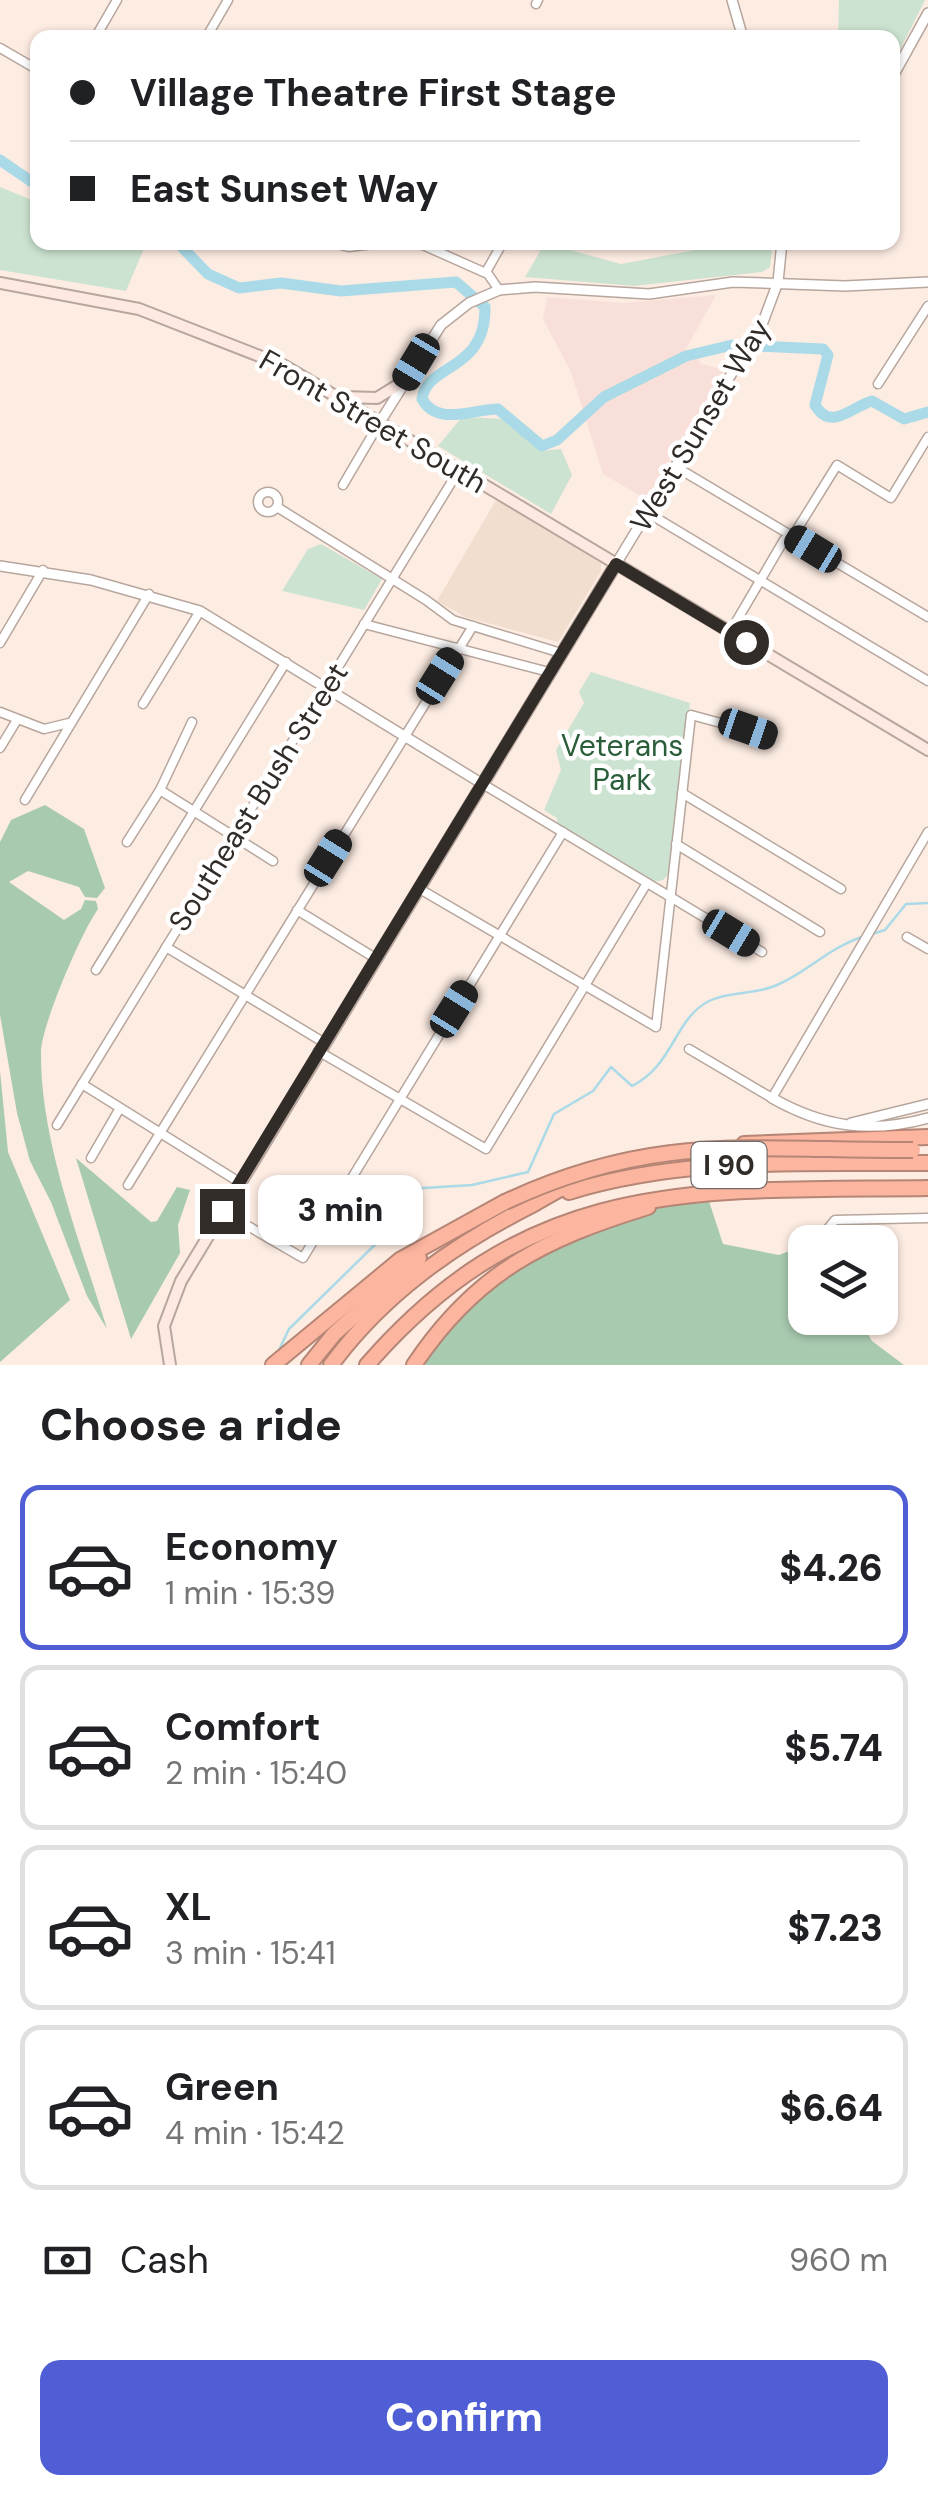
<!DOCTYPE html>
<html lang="en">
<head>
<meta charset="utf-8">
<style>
  body { margin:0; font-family:"DM Sans",sans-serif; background:#f2f2f2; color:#202124; height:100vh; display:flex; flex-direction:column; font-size:38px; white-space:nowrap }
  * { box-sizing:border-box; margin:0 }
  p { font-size:32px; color:#757577 }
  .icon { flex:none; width:55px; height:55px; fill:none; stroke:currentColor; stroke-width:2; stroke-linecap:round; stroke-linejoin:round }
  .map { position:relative; height:1365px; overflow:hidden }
  .drawer { display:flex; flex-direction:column; background:#fff; flex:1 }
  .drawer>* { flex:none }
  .top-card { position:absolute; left:30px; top:30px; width:870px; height:220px; border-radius:20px; box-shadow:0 2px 8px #0004; display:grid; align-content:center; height:220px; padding:0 40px; background:#fff }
  .buttons { position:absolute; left:788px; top:1225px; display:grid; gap:20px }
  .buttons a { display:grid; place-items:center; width:110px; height:110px; border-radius:20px; background:#fff; box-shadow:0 2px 8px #0004; font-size:50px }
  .end { position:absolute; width:45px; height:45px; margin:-22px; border:12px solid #322c28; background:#fff; box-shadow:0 0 0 5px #fff }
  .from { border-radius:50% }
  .bubble { position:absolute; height:70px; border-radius:20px; background:#fff; box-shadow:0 2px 8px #0004; font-size:32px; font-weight:800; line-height:70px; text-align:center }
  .car { position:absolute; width:30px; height:60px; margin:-30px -15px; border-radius:12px; box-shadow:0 0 8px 2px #0007; background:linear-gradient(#222 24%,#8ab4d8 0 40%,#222 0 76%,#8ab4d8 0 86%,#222 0) }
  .top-card b { display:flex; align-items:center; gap:35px; height:95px; font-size:38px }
  .top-card b+b { border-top:2px solid #e0e0e0 }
  .top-card i { width:25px; height:25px; background:#202124 }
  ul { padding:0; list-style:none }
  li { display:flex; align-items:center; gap:30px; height:165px; margin:0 20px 15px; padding:0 20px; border:5px solid #e0e0e0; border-radius:20px }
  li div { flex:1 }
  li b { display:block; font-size:38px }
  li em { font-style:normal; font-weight:800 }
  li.selected { border-color:#4f5ed4 }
  li>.icon { width:90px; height:90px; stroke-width:1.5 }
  h2 { padding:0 40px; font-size:45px; line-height:120px }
  .pay { display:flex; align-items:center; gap:25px; height:110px; padding:0 40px; font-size:38px }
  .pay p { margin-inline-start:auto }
  .action { display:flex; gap:20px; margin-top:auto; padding:20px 40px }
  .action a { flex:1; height:115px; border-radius:20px; background:#4f5ed4; color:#fff; font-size:40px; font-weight:800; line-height:115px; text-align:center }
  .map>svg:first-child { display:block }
</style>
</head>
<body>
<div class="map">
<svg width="928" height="1365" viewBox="0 0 928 1365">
  <rect width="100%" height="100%" fill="#fdece2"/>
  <!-- commercial -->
  <polygon fill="#f1decf" points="496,500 601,563 601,571 558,642 465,617 437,601"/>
  <!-- industrial -->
  <polygon fill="#f9dfd9" points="716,295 683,354 695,351 701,364 725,370 646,499 603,474 571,372 543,319 547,297 623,303"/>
  <!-- green -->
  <g fill="#cde3d1">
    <polygon points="839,0 925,0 893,64 892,38 838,37"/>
    <polygon points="0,187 37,202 38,242 145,246 126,291 0,270"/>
    <polygon points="545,243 621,264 732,243 773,243 770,267 762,272 634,286 525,277"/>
    <polygon points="462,417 505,419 542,451 561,449 572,475 551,514 438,446"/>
    <polygon points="321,544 382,579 364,610 282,591 308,549"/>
    <path d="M 591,672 L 690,703 C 687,730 679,862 666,877 C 662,882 658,881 651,881 L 557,823 L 557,818 L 544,810 L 561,770 L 556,750 L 584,703 L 579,692 Z"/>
  </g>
  <!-- forest -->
  <g fill="#a8caaf">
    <path d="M 45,805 L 84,829 L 105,888 L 97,898 L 85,897 L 79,887 L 28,871 L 9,882 L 64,920 L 81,909 L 85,900 L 96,901 L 98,909 C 82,931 41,1026 41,1052 C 40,1142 81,1243 107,1329 L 87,1296 L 51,1202 L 30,1161 L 17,1113 L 0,1015 L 0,842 L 11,820 Z"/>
    <polygon points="0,1071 8,1152 70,1300 0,1362"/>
    <polygon points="76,1158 151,1222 157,1221 177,1187 190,1190 178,1225 180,1253 131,1339"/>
    <path d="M 706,1192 L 723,1244 L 779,1255 L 805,1245 L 805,1318 L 859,1318 L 872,1341 L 904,1365 L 426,1365 L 424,1361 C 505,1247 579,1230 706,1192 Z"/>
  </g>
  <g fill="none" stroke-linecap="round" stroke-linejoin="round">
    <!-- stream -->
    <g stroke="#aadae7" stroke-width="2.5">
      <polyline points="872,934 885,930 906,904 928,903"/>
      <path d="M 279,1350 L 289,1329 L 395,1225 L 408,1189 L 472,1185 L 528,1172 L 554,1114 L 593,1091 L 611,1067 L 632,1086 C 674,1065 674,1019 709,1001 C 728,991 756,995 777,985 C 808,972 829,947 865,936"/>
    </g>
    <!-- river -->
    <g stroke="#aadae7" stroke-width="11">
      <polyline points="0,160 38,186"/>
      <path d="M 177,242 L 208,274 L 239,288 L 281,283 L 341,291 L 456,282 L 485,307 C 486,372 427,363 422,399 C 438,427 472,409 498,409 L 542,446 L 557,440 L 604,397 L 686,356 L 732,345 L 823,349 L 828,355 L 815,405 C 831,432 851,407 872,401 L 904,419 L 928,412"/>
    </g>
    <!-- minor casing -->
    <g stroke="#b7a69d" stroke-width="11">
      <g id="minor">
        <polyline points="536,4 538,0"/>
        <polyline points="95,38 117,0"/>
        <polyline points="206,38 228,0"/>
        <polyline points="0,48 38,70"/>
        <polyline points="329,242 349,247 389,242"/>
        <polyline points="416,242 488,274 499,290"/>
        <polyline points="486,272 503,242"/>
        <polyline points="878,384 928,306"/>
        <polyline points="676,467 928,617"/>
        <polyline points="343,485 380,422"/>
        <circle cx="268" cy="502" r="10"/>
        <polyline points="277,507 426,600 453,620 561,653"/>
        <polyline points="648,513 928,681"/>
        <polyline points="364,624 549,672"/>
        <polyline points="730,632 784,540 796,531 837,465 891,498 928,437"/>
        <polyline points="0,643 43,570"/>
        <polyline points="143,704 200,611"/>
        <polyline points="0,712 44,729 69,723"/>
        <polyline points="0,748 17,720"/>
        <polyline points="481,783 762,952"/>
        <polyline points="160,790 273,861"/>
        <polyline points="682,793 841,889"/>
        <polyline points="25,800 149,594"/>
        <polyline points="127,842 160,790 192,722"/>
        <polyline points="676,844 820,932"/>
        <polyline points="418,888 656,1027 691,715 769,736"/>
        <polyline points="297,910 375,958"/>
        <polyline points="907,937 928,949"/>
        <polyline points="166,947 323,1042"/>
        <polyline points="96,970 286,662"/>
        <polyline points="689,1049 772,1098 928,832"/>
        <polyline points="318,1051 486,1149 647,883"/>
        <polyline points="82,1084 239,1182"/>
        <polyline points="57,1125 459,470"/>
        <polyline points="91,1158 120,1108"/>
        <polyline points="128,1185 473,626"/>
        <polyline points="222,1211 303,1258 563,832"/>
        <polyline points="817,1242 835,1220 928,1218"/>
      </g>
    </g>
    <!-- tertiary casing -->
    <g stroke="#b7a69d" stroke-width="12">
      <g id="tertiary">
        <polyline points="732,0 743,38"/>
        <polyline points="892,78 928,13"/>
        <polyline points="380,422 441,325 469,303 499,290 535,287 649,294 733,282 845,286 928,282"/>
        <polyline points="616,564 763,322 778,282 782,242"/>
        <polyline points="0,566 91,580 200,611 481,783"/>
        <path d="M 772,1098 C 823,1127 870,1134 928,1118"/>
        <polyline points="851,1123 928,1104"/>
      </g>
    </g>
    <!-- secondary casing -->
    <g stroke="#b7a69d" stroke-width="14">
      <g id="secondary">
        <polyline points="0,283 139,309 285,366 928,750"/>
        <polyline points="342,397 377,398 406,380"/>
        <polyline points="170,1365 164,1326 181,1281 616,564"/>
      </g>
    </g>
    <!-- motorway casing -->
    <g stroke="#b58575" stroke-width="18">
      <g id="motorway">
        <polyline points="744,1144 928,1137"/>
        <path d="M 569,1192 C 686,1156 807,1164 928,1163"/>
        <polyline points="273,1365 400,1260 505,1202"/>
        <polyline points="309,1365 334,1334 419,1258"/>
        <path d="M 331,1365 C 385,1292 455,1244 534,1204 C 550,1195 565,1185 582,1179"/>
        <path d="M 367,1365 C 533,1174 698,1191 928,1188"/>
        <path d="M 414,1365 C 476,1272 544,1239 648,1207"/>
      </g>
    </g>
    <!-- minor -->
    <use href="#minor" stroke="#fff" stroke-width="8"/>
    <!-- tertiary -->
    <use href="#tertiary" stroke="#fff" stroke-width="9"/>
    <!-- secondary -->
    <use href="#secondary" stroke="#fee9e2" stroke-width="10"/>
    <!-- motorway -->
    <use href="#motorway" stroke="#fcb59f" stroke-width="14"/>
    <!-- motorway-bridge casing -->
    <g stroke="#b58575" stroke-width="18" stroke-linecap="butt">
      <path id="motorway-bridge" d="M 505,1202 C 656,1131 755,1151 913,1150"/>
    </g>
    <!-- motorway-bridge -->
    <use href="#motorway-bridge" stroke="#fcb59f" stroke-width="14"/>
  </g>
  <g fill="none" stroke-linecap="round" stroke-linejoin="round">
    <!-- route -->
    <polyline stroke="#322c28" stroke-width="12" points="222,1211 616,564 746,642"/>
  </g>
  <g text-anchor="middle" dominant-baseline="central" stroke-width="9" stroke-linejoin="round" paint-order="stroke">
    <!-- shield labels -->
    <rect fill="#fff" stroke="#706b68" stroke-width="2.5" x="691.5" y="1142" width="75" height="46" rx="8"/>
    <g font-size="28" font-weight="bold" fill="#322c28">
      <text x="729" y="1165">I 90</text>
    </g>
    <!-- street labels -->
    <g font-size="30" fill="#322c28" stroke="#fff">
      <text transform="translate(373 421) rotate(30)">Front Street South</text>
      <text transform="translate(700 425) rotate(-59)">West Sunset Way</text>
      <text transform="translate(258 797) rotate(-58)">Southeast Bush Street</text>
    </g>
    <!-- park labels -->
    <g font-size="30" fill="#2a5d39" stroke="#fff">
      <text x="622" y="745">Veterans<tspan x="622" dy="34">Park</tspan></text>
    </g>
  </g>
</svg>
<div class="buttons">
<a><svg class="icon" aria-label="layers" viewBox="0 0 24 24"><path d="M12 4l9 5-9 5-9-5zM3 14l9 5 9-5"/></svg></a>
</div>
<i class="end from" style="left:746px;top:642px"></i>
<i class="end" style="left:222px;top:1211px"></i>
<div class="bubble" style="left:258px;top:1175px;width:165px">3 min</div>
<i class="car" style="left:416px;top:362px;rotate:211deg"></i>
<i class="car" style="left:813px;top:549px;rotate:301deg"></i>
<i class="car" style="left:440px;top:676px;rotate:32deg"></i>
<i class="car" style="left:748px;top:729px;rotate:109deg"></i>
<i class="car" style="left:328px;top:858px;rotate:32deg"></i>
<i class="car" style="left:731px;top:933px;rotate:121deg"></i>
<i class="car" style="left:454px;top:1009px;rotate:32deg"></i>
<div class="top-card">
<b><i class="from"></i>Village Theatre First Stage</b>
<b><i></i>East Sunset Way</b>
</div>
</div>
<section class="drawer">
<h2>Choose a ride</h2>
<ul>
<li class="selected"><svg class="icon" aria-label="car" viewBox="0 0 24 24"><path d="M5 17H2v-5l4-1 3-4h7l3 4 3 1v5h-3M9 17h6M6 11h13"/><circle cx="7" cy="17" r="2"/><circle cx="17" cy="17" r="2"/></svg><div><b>Economy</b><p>1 min · 15:39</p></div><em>$4.26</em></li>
<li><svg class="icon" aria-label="car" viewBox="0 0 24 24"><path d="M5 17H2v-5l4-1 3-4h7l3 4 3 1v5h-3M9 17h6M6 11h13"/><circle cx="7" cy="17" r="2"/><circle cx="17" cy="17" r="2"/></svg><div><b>Comfort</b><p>2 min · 15:40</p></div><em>$5.74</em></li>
<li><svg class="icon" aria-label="car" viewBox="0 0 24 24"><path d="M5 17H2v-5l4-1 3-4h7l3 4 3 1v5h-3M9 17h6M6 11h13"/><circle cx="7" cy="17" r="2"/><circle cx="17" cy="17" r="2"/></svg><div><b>XL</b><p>3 min · 15:41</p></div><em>$7.23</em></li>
<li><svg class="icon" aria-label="car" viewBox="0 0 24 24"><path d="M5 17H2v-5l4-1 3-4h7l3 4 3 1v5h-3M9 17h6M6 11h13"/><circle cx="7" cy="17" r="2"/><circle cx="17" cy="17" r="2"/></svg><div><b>Green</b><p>4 min · 15:42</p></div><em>$6.64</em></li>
</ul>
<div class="pay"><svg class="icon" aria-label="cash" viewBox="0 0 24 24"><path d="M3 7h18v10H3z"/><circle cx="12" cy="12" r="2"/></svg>Cash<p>960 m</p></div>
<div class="action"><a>Confirm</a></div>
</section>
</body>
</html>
